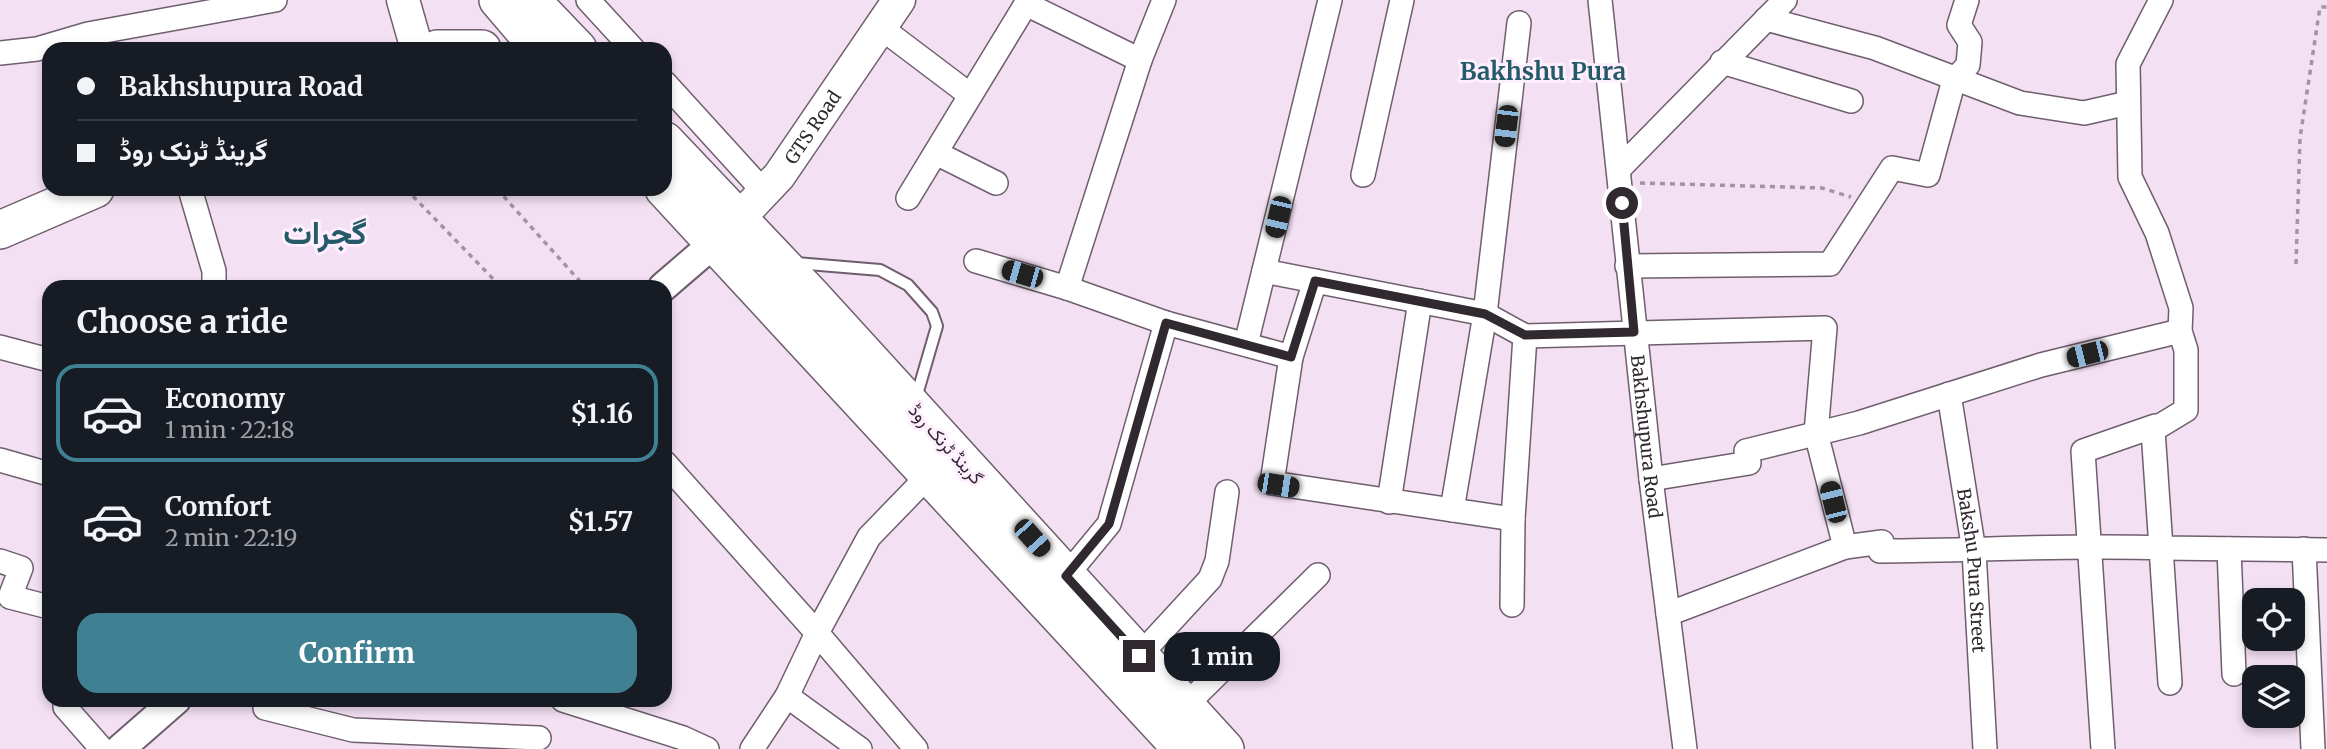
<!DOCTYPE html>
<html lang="en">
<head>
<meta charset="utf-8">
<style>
  body { margin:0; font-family:Merriweather,Vazirmatn,serif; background:#20242c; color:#f1f3f6; height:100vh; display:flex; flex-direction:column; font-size:26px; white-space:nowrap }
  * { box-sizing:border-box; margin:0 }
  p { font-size:23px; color:#9ea1a6 }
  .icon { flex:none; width:38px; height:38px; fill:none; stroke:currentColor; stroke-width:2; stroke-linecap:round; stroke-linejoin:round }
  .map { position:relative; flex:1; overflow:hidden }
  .details { position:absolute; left:42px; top:280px; width:630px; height:427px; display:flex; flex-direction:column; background:#171b24; border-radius:21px; box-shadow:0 4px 10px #0003 }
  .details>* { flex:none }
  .guide { position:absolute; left:42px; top:42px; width:630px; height:154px; border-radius:21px; box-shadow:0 4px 10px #0003; display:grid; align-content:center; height:154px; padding:0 35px; background:#171b24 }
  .buttons { position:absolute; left:2242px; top:588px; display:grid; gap:14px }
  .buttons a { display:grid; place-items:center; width:63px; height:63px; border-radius:14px; background:#171b24; box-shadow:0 4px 10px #0003; font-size:35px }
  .end { position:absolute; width:32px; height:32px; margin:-16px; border:9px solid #302930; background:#fff; box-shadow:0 0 0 4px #fff }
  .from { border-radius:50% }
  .bubble { position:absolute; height:49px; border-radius:21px; background:#171b24; box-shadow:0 4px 10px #0003; font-size:23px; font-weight:700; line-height:49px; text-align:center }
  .car { position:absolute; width:21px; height:42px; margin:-21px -10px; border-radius:9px; box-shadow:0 0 5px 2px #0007; background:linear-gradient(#222 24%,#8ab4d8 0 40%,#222 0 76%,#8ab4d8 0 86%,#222 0) }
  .guide b { display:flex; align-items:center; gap:24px; height:66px; font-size:26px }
  .guide b+b { border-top:2px solid #363941 }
  .guide i { width:18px; height:18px; background:#f1f3f6 }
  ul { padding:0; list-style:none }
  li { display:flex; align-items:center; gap:21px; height:98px; margin:0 14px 10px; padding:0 21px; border:4px solid transparent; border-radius:21px }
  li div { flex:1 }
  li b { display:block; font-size:26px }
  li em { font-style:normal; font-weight:700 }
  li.current { border-color:#3f8193 }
  li>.icon { width:63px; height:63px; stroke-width:1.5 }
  h2 { padding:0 35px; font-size:32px; line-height:84px }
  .button { display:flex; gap:14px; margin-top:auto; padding:14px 35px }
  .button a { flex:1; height:80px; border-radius:21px; background:#3f8193; color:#fff; font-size:28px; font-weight:700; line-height:80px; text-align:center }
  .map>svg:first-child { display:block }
</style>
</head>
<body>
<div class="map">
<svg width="2327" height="749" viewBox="0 0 2327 749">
  <rect width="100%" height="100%" fill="#f3e0f3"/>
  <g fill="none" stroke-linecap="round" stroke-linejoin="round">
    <!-- service casing -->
    <g stroke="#6e5e6e" stroke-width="14">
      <polyline id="service" points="796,263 880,270 908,285 932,312 937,326 916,398"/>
    </g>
    <!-- minor casing -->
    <g stroke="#6e5e6e" stroke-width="26">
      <g id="minor">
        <polyline points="588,0 633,49"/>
        <path id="s1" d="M 1600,0 L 1651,479 L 1685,749"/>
        <polyline points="2161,0 2128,64 2130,177 2157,233 2181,308 2180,331 2186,350 2186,410 2153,430 2161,548 2327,550"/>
        <polyline points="1766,19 1875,48 2020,103 2084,113 2128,103"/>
        <polyline points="1519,23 1485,314 1525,336 1825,328 1816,433 1845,547"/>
        <polyline points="880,27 970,95"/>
        <polyline points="0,53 37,49 88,34 275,0"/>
        <polyline points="1722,62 1851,101"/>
        <polyline points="665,83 765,193"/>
        <polyline points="936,153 996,183"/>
        <polyline points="1619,169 1785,0"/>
        <polyline points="1363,175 1402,0"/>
        <polyline points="190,189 214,271 214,287"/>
        <polyline points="908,198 1026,4 1140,60 1164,0"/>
        <polyline points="976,261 1067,288 1166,323 1291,357"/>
        <polyline points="1627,266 1830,264 1892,168 1928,175 1954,80 1968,65 1970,42 1959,25 1967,0"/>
        <polyline points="1264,271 1485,314 1452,510"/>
        <polyline points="1315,281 1291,357 1272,483 1513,519"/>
        <polyline points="1067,288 1140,60"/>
        <polyline points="1246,344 1330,0"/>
        <polyline points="0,347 49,360"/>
        <path id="s2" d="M 1949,394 L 1974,551 L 1985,749"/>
        <polyline points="0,460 49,474"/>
        <polyline points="665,463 817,633 787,696 752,749"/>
        <polyline points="1651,479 1749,463 1746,451 1859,423 2041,365 2180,331"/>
        <polyline points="1389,502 1420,301"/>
        <polyline points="2229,549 2234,674"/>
        <polyline points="2304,549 2313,749"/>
        <polyline points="0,561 21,568 10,597 49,607"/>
        <polyline points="1066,576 1109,524 1166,323"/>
        <polyline points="1512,605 1513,519 1525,336"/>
        <path d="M 1668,614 L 1845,547 L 1882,542 L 1880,551 C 1974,551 2067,544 2161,548 L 2170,683"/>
        <polyline points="1139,656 1210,579 1217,561 1227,492"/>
        <polyline points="787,696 860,749"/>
        <polyline points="65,700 65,707 102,749"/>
        <polyline points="563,700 683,738 707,749"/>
        <polyline points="1185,706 1318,575"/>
        <polyline points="265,708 353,730 539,738"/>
        <polyline points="916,749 817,633 869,537 929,475"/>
        <polyline points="2103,749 2083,451 2155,426"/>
      </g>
    </g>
    <!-- tertiary casing -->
    <g stroke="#6e5e6e" stroke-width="32">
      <g id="tertiary">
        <polyline points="663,287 713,244"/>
        <polyline points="120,749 176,700"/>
      </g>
    </g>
    <!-- secondary casing -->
    <g stroke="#6e5e6e" stroke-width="35">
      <g id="secondary">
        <polyline points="403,0 417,49"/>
        <path id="s3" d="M 722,236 L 779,176 L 899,0"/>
      </g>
    </g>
    <!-- primary casing -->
    <g stroke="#6e5e6e" stroke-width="40">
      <g id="primary">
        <polyline points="498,0 540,49"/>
        <polyline points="531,0 578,49"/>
        <polyline points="437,49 482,49"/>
        <polyline points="665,141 811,295 1225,749"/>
        <polyline points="664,189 1182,749"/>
        <polyline points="0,230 95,189"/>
      </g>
    </g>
    <!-- path -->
    <g stroke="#a294a2" stroke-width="3.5" stroke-dasharray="5 5" stroke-linecap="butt">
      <polyline points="1640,183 1822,188 1851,197"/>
      <polyline points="406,189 501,287"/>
      <polyline points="497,189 585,287"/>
      <polyline points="2296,264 2300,138 2320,7 2327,7"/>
    </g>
    <!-- service -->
    <use href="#service" stroke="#fff" stroke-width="10"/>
    <!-- minor -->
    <use href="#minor" stroke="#fff" stroke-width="23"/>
    <!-- tertiary -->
    <use href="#tertiary" stroke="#fff" stroke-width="28"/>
    <!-- secondary -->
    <use href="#secondary" stroke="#fff" stroke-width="32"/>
    <!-- primary -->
    <use href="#primary" stroke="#fff" stroke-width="37"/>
  </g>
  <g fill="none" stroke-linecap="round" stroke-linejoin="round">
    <!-- route -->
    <polyline stroke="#302930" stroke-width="9" points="1139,656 1066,576 1109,524 1166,323 1291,357 1315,281 1485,314 1525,335 1634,332 1622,203"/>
  </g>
  <g text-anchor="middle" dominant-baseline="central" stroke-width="6" stroke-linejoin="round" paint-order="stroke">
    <!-- street labels -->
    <g font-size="18" fill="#302930" stroke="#feeefe">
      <text stroke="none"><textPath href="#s3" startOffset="142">GTS Road</textPath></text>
      <text stroke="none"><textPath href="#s1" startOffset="439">Bakhshupura Road</textPath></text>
      <text transform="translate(946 444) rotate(48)">گرینڈ ٹرنک روڈ</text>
      <text stroke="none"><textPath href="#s2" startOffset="178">Bakshu Pura Street</textPath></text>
    </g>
    <!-- district labels -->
    <g font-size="24" font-weight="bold" fill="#255a68" stroke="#feeefe">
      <text x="1543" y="71">Bakhshu Pura</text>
    </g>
    <!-- town labels -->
    <g font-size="32" font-weight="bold" fill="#255a68" stroke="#feeefe">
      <text x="325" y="233">گجرات</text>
    </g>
  </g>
</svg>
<div class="buttons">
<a><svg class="icon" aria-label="locate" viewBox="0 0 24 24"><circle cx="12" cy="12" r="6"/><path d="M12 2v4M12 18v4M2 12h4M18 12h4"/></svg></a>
<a><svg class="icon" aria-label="layers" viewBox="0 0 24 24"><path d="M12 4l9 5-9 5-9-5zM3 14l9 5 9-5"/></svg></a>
</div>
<i class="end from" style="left:1622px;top:203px"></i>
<i class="end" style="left:1139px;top:656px"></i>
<div class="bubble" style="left:1164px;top:632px;width:116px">1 min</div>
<i class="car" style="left:1506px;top:126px;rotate:187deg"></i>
<i class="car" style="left:1278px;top:217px;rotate:193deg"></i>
<i class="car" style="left:1022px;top:274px;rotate:286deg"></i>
<i class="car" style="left:2087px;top:354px;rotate:256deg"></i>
<i class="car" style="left:1278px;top:485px;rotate:99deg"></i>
<i class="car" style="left:1833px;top:502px;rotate:346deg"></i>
<i class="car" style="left:1032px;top:538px;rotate:138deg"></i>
<div class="guide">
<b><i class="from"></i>Bakhshupura Road</b>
<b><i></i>گرینڈ ٹرنک روڈ</b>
</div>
<section class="details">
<h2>Choose a ride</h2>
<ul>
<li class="current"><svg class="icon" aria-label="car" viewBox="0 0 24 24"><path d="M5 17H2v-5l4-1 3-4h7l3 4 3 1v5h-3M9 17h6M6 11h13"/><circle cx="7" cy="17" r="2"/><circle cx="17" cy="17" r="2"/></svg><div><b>Economy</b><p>1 min · 22:18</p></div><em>$1.16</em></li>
<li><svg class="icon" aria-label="car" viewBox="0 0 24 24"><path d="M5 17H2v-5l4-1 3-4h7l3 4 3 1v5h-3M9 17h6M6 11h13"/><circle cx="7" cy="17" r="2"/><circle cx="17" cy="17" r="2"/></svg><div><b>Comfort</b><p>2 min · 22:19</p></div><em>$1.57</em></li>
</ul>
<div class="button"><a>Confirm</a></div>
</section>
</div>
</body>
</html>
